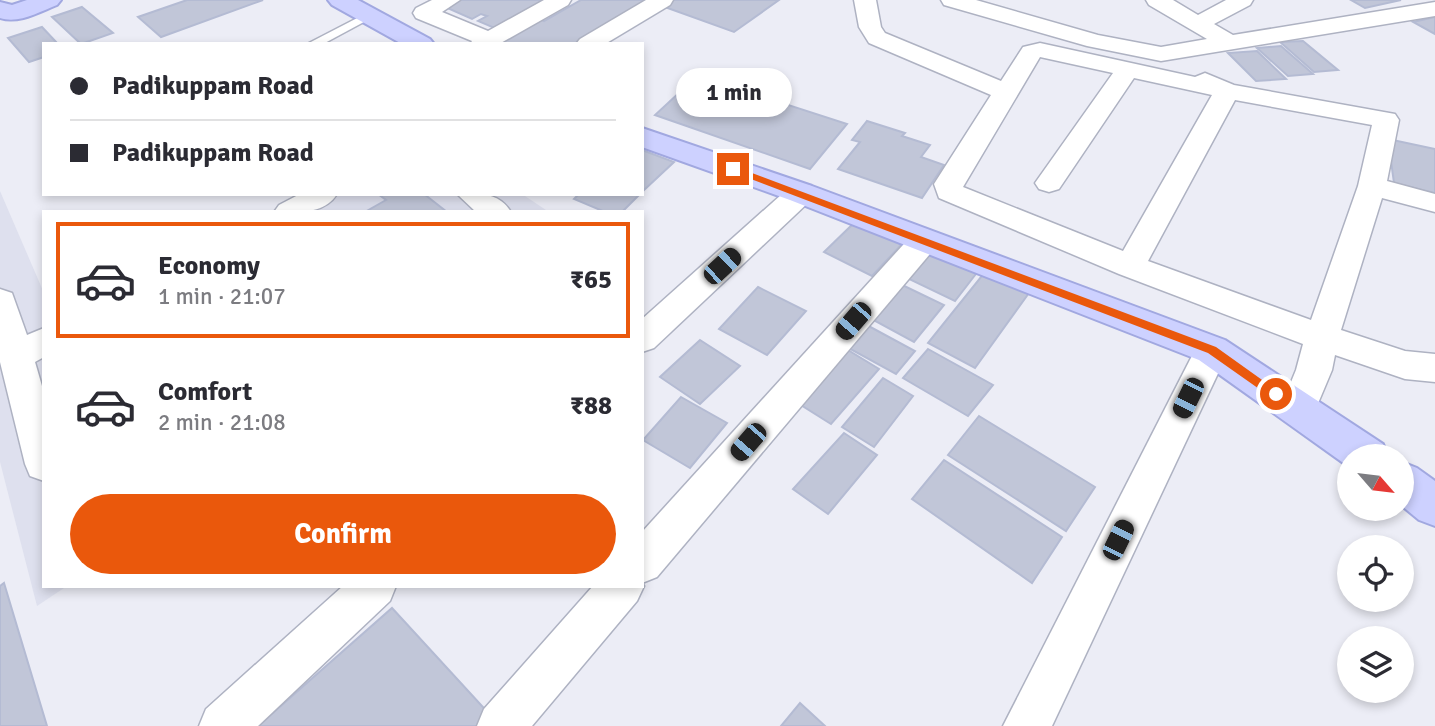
<!DOCTYPE html>
<html lang="en">
<head>
<meta charset="utf-8">
<style>
  body { margin:0; font-family:Signika,sans-serif; background:#f2f2f3; color:#2b2b33; height:100vh; display:flex; flex-direction:column; font-size:26px; white-space:nowrap }
  * { box-sizing:border-box; margin:0 }
  p { font-size:23px; color:#7c7c81 }
  .icon { flex:none; width:38px; height:38px; fill:none; stroke:currentColor; stroke-width:2; stroke-linecap:round; stroke-linejoin:round }
  .map { position:relative; flex:1; overflow:hidden }
  .panel { position:absolute; left:42px; top:210px; width:602px; height:378px; display:flex; flex-direction:column; background:#fff; border-radius:0px; box-shadow:0 4px 10px #0003 }
  .panel>* { flex:none }
  .hud { position:absolute; left:42px; top:42px; width:602px; height:154px; border-radius:0px; box-shadow:0 4px 10px #0003; display:grid; align-content:center; height:154px; padding:0 28px; background:#fff }
  .needle { width:46px; rotate:118deg }
  .fabs { position:absolute; left:1337px; top:444px; display:grid; gap:14px }
  .fabs a { display:grid; place-items:center; width:77px; height:77px; border-radius:50%; background:#fff; box-shadow:0 4px 10px #0003; font-size:35px }
  .end { position:absolute; width:32px; height:32px; margin:-16px; border:9px solid #ea580c; background:#fff; box-shadow:0 0 0 4px #fff }
  .from { border-radius:50% }
  .bubble { position:absolute; height:49px; border-radius:24px; background:#fff; box-shadow:0 4px 10px #0003; font-size:23px; font-weight:700; line-height:49px; text-align:center }
  .car { position:absolute; width:21px; height:42px; margin:-21px -10px; border-radius:9px; box-shadow:0 0 5px 2px #0007; background:linear-gradient(#222 24%,#8ab4d8 0 40%,#222 0 76%,#8ab4d8 0 86%,#222 0) }
  .hud b { display:flex; align-items:center; gap:24px; height:66px; font-size:26px }
  .hud b+b { border-top:2px solid #e1e1e2 }
  .hud i { width:18px; height:18px; background:#2b2b33 }
  ul { padding:12px 0 0; list-style:none }
  li { display:flex; align-items:center; gap:21px; height:116px; margin:0 14px 10px; padding:0 14px; border:4px solid transparent; border-radius:0px }
  li div { flex:1 }
  li b { display:block; font-size:26px }
  li em { font-style:normal; font-weight:700 }
  li.on { border-color:#ea580c }
  li>.icon { width:63px; height:63px; stroke-width:1.5 }
  .primary-button { display:flex; gap:14px; margin-top:auto; padding:14px 28px }
  .primary-button a { flex:1; height:80px; border-radius:42px; background:#ea580c; color:#fff; font-size:28px; font-weight:700; line-height:80px; text-align:center }
  .map>svg:first-child { display:block }
</style>
</head>
<body>
<div class="map">
<svg width="1435" height="726" viewBox="0 0 1435 726">
  <rect width="100%" height="100%" fill="#ecedf6"/>
  <!-- residential -->
  <g fill="#dee0ee">
    <polygon points="0,191 44,293 44,586 67,586 37,606 0,462"/>
    <polygon points="304,194 522,194 549,212 269,212"/>
  </g>
  <!-- building -->
  <g fill="#c1c6d8" stroke="#b4bbd3" stroke-width="2">
    <polygon points="187,0 263,0 161,37 138,17"/>
    <polygon points="459,0 553,0 499,30 478,21 487,16 481,14 472,19 445,7"/>
    <polygon points="581,0 651,0 578,44 504,44 495,40 536,17 544,21"/>
    <polygon points="672,0 779,0 734,32 662,6"/>
    <polygon points="1351,0 1401,0 1365,8"/>
    <polygon points="82,7 113,33 81,44 52,17"/>
    <polygon points="1435,17 1435,34 1413,22"/>
    <polygon points="42,27 58,44 44,44 44,57 29,62 8,38"/>
    <polygon points="1303,41 1338,70 1314,72 1280,42"/>
    <polygon points="1281,46 1313,74 1288,76 1257,48"/>
    <polygon points="1257,51 1286,79 1256,81 1228,53"/>
    <polygon points="680,92 731,110 748,92 847,124 810,169 655,115"/>
    <polygon points="867,121 905,133 902,136 930,145 921,157 944,165 922,198 838,169 860,142 852,140"/>
    <polygon points="1388,139 1435,149 1435,193 1394,183"/>
    <polygon points="642,150 674,162 642,192"/>
    <polygon points="378,194 424,194 447,212 365,212 386,200"/>
    <polygon points="579,194 640,194 622,212 605,212 574,199"/>
    <polygon points="857,220 904,242 872,276 824,252"/>
    <polygon points="934,249 979,270 955,301 909,279"/>
    <polygon points="985,272 1029,293 975,368 928,343"/>
    <polygon points="896,282 944,305 914,342 866,316"/>
    <polygon points="758,287 806,311 767,355 719,329"/>
    <polygon points="863,323 915,351 896,374 843,345"/>
    <polygon points="700,340 740,366 700,404 660,377"/>
    <polygon points="843,347 879,369 831,424 793,400"/>
    <polygon points="928,349 993,385 968,416 903,378"/>
    <polygon points="883,378 913,396 874,447 842,427"/>
    <polygon points="681,397 727,423 690,468 643,440"/>
    <polygon points="979,416 1095,487 1066,531 948,455"/>
    <polygon points="844,433 877,455 828,514 793,489"/>
    <polygon points="944,460 1062,537 1032,583 912,499"/>
    <polygon points="4,583 47,726 0,726 0,586"/>
    <polygon points="392,608 493,718 486,726 258,726"/>
    <polygon points="800,703 825,726 781,726"/>
  </g>
  <g fill="none" stroke-linecap="round" stroke-linejoin="round">
    <!-- lane casing -->
    <g stroke="#aeb2c2" stroke-width="3">
      <polygon id="lane" points="365,14 375,16 323,44 307,44"/>
    </g>
    <!-- street casing -->
    <g stroke="#aeb2c2" stroke-width="3">
      <g id="street">
        <polygon points="432,0 460,0 442,12 488,31 544,0 571,0 568,5 499,44 470,44 472,41 416,18 413,13 416,8"/>
        <polygon points="646,0 673,0 670,5 605,44 576,44 580,39"/>
        <path d="M 854,0 L 876,0 L 881,27 L 885,33 L 1001,81 L 1023,47 L 1040,43 L 1195,77 L 1205,73 L 1234,85 L 1395,114 L 1399,120 L 1387,181 L 1435,194 L 1435,212 L 1382,198 L 1341,330 L 1405,351 L 1435,354 L 1435,382 L 1405,379 L 1335,355 L 1332,370 L 1311,420 L 1298,424 L 1285,420 L 1280,409 L 1296,370 L 1303,344 L 1119,274 L 939,198 L 934,184 L 991,95 L 869,43 L 859,27 ZM 1040,57 L 1113,73 L 1035,183 L 1039,189 L 1049,192 L 1059,189 L 1134,78 L 1212,95 L 1123,251 L 963,187 ZM 1235,100 L 1372,125 L 1358,186 L 1311,320 L 1148,261 Z"/>
        <polygon points="941,0 976,0 1098,35 1161,47 1207,39 1149,5 1146,0 1173,0 1198,15 1226,0 1253,0 1250,5 1214,24 1233,35 1435,2 1435,16 1161,61 1087,46 944,5"/>
        <polygon points="801,184 811,186 815,193 811,200 654,348 642,352 642,319 791,186"/>
        <path d="M 300,194 L 337,194 C 324,215 297,212 274,212 L 279,205 Z"/>
        <path d="M 457,194 C 478,194 498,191 511,212 L 476,212 Z"/>
        <polygon points="924,231 935,234 939,241 935,248 657,577 642,583 642,532 913,234"/>
        <polygon points="0,289 12,293 27,335 44,328 44,357 35,362 44,393 44,481 30,476 25,464 0,362"/>
        <polygon points="1212,337 1224,341 1229,350 1052,726 1003,726 1195,350 1200,341"/>
        <polygon points="642,583 644,586 637,601 532,726 477,726 484,709 593,586 642,586"/>
        <polygon points="343,586 396,586 390,601 258,726 199,726 206,709"/>
      </g>
    </g>
    <!-- secondary casing -->
    <g stroke="#a1a8e0" stroke-width="4">
      <g id="secondary">
        <path d="M 27,0 L 61,0 L 57,5 C 39,12 19,24 0,18 L 0,2 L 12,5 Z"/>
        <polygon points="328,0 358,0 430,39 434,44 402,44 332,5"/>
        <polygon points="642,128 812,186 1225,340 1383,444 1389,457 1349,457 1349,467 1199,360 790,200 642,147"/>
        <polygon points="1402,462 1417,468 1435,481 1435,526 1419,520 1402,506"/>
      </g>
    </g>
    <!-- lane -->
    <use href="#lane" fill="#fff" fill-rule="evenodd"/>
    <!-- street -->
    <use href="#street" fill="#fff" fill-rule="evenodd"/>
    <!-- secondary -->
    <use href="#secondary" fill="#cdd1ff" fill-rule="evenodd"/>
  </g>
  <!-- route -->
  <polygon fill="#ea580c" points="730,167 736,167 1216,347 1282,394 1276,399 1272,398 1208,353 730,171"/>
</svg>
<div class="fabs">
<a><svg class="needle" viewBox="-14 -14 28 28"><path d="M0-13l5 13h-10z" fill="#e53935"/><path d="M0 13l5-13h-10z" fill="#7c7c81"/></svg></a>
<a><svg class="icon" aria-label="locate" viewBox="0 0 24 24"><circle cx="12" cy="12" r="6"/><path d="M12 2v4M12 18v4M2 12h4M18 12h4"/></svg></a>
<a><svg class="icon" aria-label="layers" viewBox="0 0 24 24"><path d="M12 4l9 5-9 5-9-5zM3 14l9 5 9-5"/></svg></a>
</div>
<i class="end from" style="left:1276px;top:394px"></i>
<i class="end" style="left:733px;top:169px"></i>
<div class="bubble" style="left:676px;top:68px;width:116px">1 min</div>
<i class="car" style="left:722px;top:266px;rotate:47deg"></i>
<i class="car" style="left:853px;top:321px;rotate:221deg"></i>
<i class="car" style="left:1188px;top:398px;rotate:206deg"></i>
<i class="car" style="left:748px;top:442px;rotate:221deg"></i>
<i class="car" style="left:1118px;top:540px;rotate:26deg"></i>
<div class="hud">
<b><i class="from"></i>Padikuppam Road</b>
<b><i></i>Padikuppam Road</b>
</div>
<section class="panel">
<ul>
<li class="on"><svg class="icon" aria-label="car" viewBox="0 0 24 24"><path d="M5 17H2v-5l4-1 3-4h7l3 4 3 1v5h-3M9 17h6M6 11h13"/><circle cx="7" cy="17" r="2"/><circle cx="17" cy="17" r="2"/></svg><div><b>Economy</b><p>1 min · 21:07</p></div><em>₹65</em></li>
<li><svg class="icon" aria-label="car" viewBox="0 0 24 24"><path d="M5 17H2v-5l4-1 3-4h7l3 4 3 1v5h-3M9 17h6M6 11h13"/><circle cx="7" cy="17" r="2"/><circle cx="17" cy="17" r="2"/></svg><div><b>Comfort</b><p>2 min · 21:08</p></div><em>₹88</em></li>
</ul>
<div class="primary-button"><a>Confirm</a></div>
</section>
</div>
</body>
</html>
